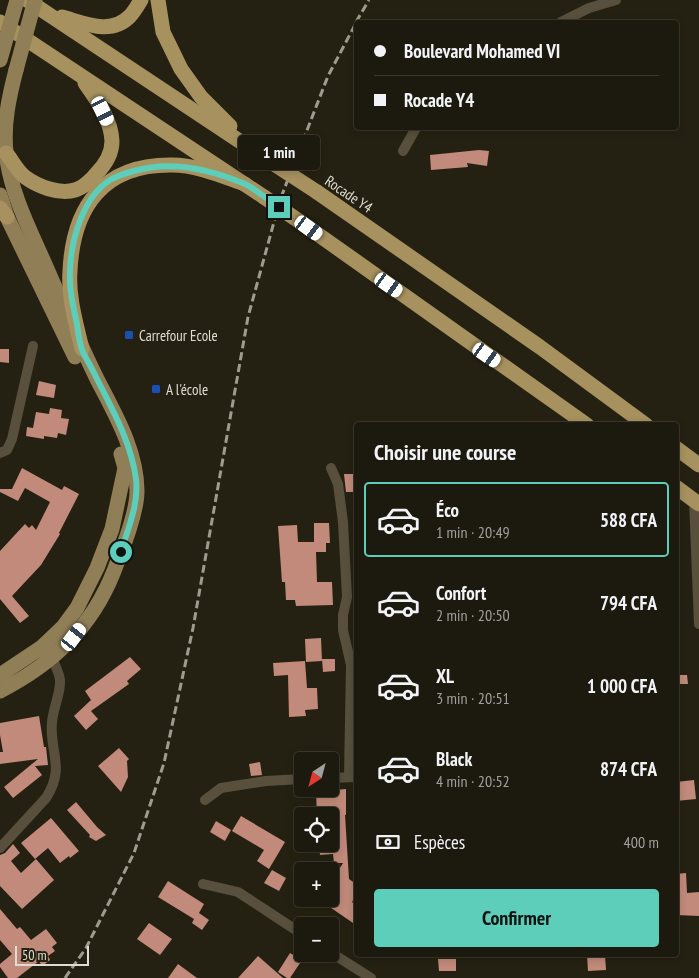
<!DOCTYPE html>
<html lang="fr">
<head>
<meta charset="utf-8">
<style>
  body { margin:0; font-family:"PT Sans Narrow",sans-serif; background:#252217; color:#f1f3f6; height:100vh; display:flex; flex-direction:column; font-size:19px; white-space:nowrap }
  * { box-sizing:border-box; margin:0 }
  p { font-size:16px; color:#a0a09e }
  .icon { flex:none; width:28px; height:28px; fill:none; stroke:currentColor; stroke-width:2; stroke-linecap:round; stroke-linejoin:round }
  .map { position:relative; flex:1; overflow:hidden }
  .drawer { position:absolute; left:354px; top:422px; width:325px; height:535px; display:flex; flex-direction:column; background:#1c190e; border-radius:5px; box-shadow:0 2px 8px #0003,0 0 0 1px #3a382e }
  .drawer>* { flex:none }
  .hud { position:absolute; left:354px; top:20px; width:325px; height:110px; border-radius:5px; box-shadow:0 2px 8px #0003,0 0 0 1px #3a382e; display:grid; align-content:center; height:110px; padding:0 20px; background:#1c190e }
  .needle { width:32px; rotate:216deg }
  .tools { position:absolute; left:294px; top:752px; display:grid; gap:10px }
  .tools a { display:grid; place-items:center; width:45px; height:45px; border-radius:5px; background:#1c190e; box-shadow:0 2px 8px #0003,0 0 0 1px #3a382e; font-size:25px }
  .scale { position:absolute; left:15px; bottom:12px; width:74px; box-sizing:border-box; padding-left:5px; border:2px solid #dfddd3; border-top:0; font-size:14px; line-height:18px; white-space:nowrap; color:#dfddd3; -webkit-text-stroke:4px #252112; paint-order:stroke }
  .end { position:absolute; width:22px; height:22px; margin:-11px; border:6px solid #5cceba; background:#111; box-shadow:0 0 0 2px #111 }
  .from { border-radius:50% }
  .bubble { position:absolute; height:35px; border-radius:5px; background:#1c190e; box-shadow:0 2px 8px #0003,0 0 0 1px #3a382e; font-size:16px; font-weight:700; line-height:35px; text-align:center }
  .car { position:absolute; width:15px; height:30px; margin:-15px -8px; border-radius:6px; box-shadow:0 0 4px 1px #0007; background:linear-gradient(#fff 24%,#345 0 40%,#fff 0 76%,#345 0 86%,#fff 0) }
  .hud b { display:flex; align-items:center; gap:18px; height:48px; font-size:19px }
  .hud b+b { border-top:1px solid #3a382e }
  .hud i { width:12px; height:12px; background:#f1f3f6 }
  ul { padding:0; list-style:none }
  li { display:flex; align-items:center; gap:15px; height:75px; margin:0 10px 8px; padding:0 10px; border:2px solid transparent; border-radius:5px }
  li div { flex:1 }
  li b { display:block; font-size:19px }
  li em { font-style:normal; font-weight:700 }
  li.current { border-color:#5cceba }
  li>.icon { width:45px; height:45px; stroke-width:1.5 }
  h2 { padding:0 20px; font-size:22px; line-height:60px }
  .pay { display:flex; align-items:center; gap:12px; height:55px; padding:0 20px; font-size:19px }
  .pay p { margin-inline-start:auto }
  .cta { display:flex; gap:10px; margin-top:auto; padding:10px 20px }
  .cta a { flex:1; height:58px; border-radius:5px; background:#5cceba; color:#111; font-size:20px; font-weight:700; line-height:58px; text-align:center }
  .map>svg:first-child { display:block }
</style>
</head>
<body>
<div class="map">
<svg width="699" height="978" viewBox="0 0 699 978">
  <rect width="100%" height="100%" fill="#252112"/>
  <!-- building -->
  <g fill="#c18a7a">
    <polygon points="479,150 489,151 487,166 467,163 468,167 431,170 430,155"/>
    <polygon points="0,349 9,349 9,363 0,362"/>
    <polygon points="39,381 56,385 54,398 36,395"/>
    <polygon points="50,408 62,410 61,418 69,419 66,435 58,433 57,438 44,436 44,439 26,436 27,427 33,428 36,412 49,414"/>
    <polygon points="22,468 62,490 64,486 79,494 59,533 60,534 41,565 12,596 29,616 20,623 0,599 0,551 25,524 29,528 32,525 36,530 50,502 25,488 18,501 0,492 0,489 12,489"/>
    <polygon points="344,474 356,474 356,492 346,492"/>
    <polygon points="314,523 329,523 330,543 326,543 326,552 316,552 317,582 332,582 333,605 296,606 295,600 286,600 285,582 282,582 278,526 297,525 298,542 314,542"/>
    <polygon points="321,638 322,661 306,662 305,639"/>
    <polygon points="130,657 141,669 127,681 129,684 91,711 98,719 86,730 74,716 91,700 85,691"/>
    <polygon points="322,659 335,659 335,671 323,672"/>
    <polygon points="305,661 307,688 317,688 318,709 305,710 306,716 289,717 288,675 274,676 273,663"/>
    <polygon points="676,675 687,675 688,684 676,684"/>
    <polygon points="39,716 44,747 46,747 48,765 35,766 42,775 13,798 4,787 38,759 0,764 0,752 3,752 0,735 0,723"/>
    <polygon points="119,748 129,759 127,761 128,777 121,792 98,766"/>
    <polygon points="260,762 262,775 251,776 249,764"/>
    <polygon points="694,780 696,799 676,801 676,782"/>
    <polygon points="346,789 346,815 345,815 349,879 356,884 356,895 352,902 356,906 356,925 318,899 330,899 330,884 343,863 334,863 333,854 320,855 319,844 330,844 330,816 317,816 316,792 335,792 335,790"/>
    <polygon points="76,802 97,827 106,835 96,841 89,837 90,835 67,810"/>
    <polygon points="241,816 285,842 269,869 257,861 264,850 232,831"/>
    <polygon points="51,818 79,851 70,858 69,856 60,863 48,848 35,859 21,843"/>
    <polygon points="216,821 231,830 225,841 210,832"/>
    <polygon points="13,844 20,853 11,861 21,873 36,859 54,880 22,909 0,886 0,855 5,853"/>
    <polygon points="272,870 286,878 279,891 264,883"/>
    <polygon points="686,873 687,893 699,892 699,916 676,915 676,874"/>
    <polygon points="168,881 204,904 199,913 209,920 202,930 192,923 194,919 158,897"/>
    <polygon points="0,909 17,929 20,927 31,940 46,929 57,943 52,947 55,951 48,956 50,960 42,966 39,961 17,978 8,978 0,967 0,964 12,954 0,940"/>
    <polygon points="149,923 172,939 160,955 137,939"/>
    <polygon points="290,953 302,960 290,978 287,978 278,972"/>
    <polygon points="587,955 605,955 606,970 588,971"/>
    <polygon points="258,956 283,978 238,978"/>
    <polygon points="438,959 456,959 456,971 439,971"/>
    <polygon points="178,964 197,978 168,978"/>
  </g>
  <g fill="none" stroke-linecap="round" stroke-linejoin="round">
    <!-- street -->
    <g stroke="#58503d" stroke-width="10">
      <polyline points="561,22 589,8 616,0"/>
      <polyline points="403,151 416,128"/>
      <polyline points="0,453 7,450 12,439 33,346"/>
      <polyline points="331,468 338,484 343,522 347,597 343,615 343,630 351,665 349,777"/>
      <polyline points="694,500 699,624"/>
      <polyline points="330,778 356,777"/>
      <polyline points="205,800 221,788 266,781 302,779"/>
      <path d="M 0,848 L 46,798 C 66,767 49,752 52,722 C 53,708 61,693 60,680 C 59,672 55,665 52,658"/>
      <polyline points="203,884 238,892 302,934"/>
      <polyline points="330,952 371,978"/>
    </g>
    <!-- primary -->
    <g stroke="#907f56" stroke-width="15">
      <polyline points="0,195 7,217 75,357"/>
      <polyline points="0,675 42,647 63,627 77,608 97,568 112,529 125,468 121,454"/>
      <path d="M 0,691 C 53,664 92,627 114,571 C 122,550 137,513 137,491 C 137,451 115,414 97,379 C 78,340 61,301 44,262 C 28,226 10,191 6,152 C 3,124 9,97 16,70"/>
    </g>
    <!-- highway -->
    <g stroke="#a6915f" stroke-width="15">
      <polyline points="27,0 274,164"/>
      <polyline points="158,0 163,32 181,69 201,97 230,126"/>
      <path d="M 62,17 C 84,23 111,36 130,16 C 134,12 138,5 141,0"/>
      <polyline points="0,22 264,197"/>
      <path d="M 6,153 C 12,160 17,171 25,177 C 37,186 59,195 75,190 C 82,188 92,180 96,174 C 105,165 112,154 112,141 C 111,119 97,100 85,83"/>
      <polyline points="317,192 540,347 646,425"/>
      <polyline points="0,208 7,217"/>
      <polyline points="309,228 587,425"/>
      <path d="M 82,349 C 76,323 68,297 70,271 C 73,206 104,164 172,165 C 197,165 222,176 245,184"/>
      <polyline points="676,448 699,465"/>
      <polyline points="676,487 699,504"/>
    </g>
    <!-- rail -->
    <g stroke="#9e9b8f" stroke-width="3" stroke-dasharray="8 4" stroke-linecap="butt">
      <polyline points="356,22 369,0"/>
      <polyline points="65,978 86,948 134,853 164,763 193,628 248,317 280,200 328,76 356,23"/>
    </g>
    <!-- primary-bridge -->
    <g stroke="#907f56" stroke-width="15">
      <polyline points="0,60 17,0"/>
      <polyline points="16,70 35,0"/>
    </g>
    <!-- highway-bridge -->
    <g stroke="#a6915f" stroke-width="15">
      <polyline points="274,164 317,192"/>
      <polyline points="264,197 309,228"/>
    </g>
  </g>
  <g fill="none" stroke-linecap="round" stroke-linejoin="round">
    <!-- route -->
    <path stroke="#5cceba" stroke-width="6" d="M 121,552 C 128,528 139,504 136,479 C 131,442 112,409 96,377 C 92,368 86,359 82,350 C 79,341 78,332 77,324 C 73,306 69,289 70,271 C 71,241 82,198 110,180 C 117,176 126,173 134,171 C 171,160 210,169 245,184 C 257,190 268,200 279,207"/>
  </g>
  <!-- markers -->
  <g fill="#1a4fb4" stroke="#252112" stroke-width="2">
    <rect x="124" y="330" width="10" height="10" rx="2.5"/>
    <rect x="151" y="384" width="10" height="10" rx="2.5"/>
  </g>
  <g text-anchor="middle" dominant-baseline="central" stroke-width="5" stroke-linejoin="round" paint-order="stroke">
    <!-- street labels -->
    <g font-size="15" fill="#dfddd3" stroke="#252112">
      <text transform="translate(349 194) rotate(34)">Rocade Y4</text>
    </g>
    <!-- poi labels -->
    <g font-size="15" fill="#dfddd3" stroke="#252112" text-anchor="start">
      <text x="139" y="335">Carrefour Ecole</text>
      <text x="166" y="389">A l'école</text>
    </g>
  </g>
</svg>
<div class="tools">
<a><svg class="needle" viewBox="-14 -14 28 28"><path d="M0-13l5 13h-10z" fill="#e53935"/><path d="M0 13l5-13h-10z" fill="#a0a09e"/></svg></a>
<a><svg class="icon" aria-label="locate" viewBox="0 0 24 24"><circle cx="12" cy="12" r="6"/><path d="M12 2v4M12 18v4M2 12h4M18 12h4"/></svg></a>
<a>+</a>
<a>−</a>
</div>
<div class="scale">50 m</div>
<i class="end from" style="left:121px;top:552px"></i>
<i class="end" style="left:279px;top:207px"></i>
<div class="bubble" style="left:238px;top:135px;width:82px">1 min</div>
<i class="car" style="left:103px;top:111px;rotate:154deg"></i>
<i class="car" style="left:309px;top:228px;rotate:126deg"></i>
<i class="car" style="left:389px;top:285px;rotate:125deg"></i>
<i class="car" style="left:487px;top:355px;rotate:125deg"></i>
<i class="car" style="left:74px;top:637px;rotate:37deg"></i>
<div class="hud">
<b><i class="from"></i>Boulevard Mohamed VI</b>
<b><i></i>Rocade Y4</b>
</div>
<section class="drawer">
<h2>Choisir une course</h2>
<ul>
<li class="current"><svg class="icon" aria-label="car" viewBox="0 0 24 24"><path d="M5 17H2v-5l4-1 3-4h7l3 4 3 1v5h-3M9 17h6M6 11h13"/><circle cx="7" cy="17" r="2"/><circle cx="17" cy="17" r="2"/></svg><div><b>Éco</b><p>1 min · 20:49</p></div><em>588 CFA</em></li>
<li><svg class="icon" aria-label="car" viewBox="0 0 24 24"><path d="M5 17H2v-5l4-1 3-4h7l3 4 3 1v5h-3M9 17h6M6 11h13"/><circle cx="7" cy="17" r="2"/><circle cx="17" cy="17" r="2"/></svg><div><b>Confort</b><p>2 min · 20:50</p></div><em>794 CFA</em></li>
<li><svg class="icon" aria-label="car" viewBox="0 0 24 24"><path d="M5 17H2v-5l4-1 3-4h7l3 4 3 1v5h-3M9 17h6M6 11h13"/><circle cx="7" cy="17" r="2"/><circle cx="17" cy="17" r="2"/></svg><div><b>XL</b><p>3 min · 20:51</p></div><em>1 000 CFA</em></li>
<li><svg class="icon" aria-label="car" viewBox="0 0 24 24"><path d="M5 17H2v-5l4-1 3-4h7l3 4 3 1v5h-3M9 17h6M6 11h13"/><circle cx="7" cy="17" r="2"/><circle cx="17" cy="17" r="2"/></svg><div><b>Black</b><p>4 min · 20:52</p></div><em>874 CFA</em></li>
</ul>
<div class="pay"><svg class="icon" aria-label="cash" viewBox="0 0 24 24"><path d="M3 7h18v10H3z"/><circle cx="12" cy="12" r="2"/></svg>Espèces<p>400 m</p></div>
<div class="cta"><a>Confirmer</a></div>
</section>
</div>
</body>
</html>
